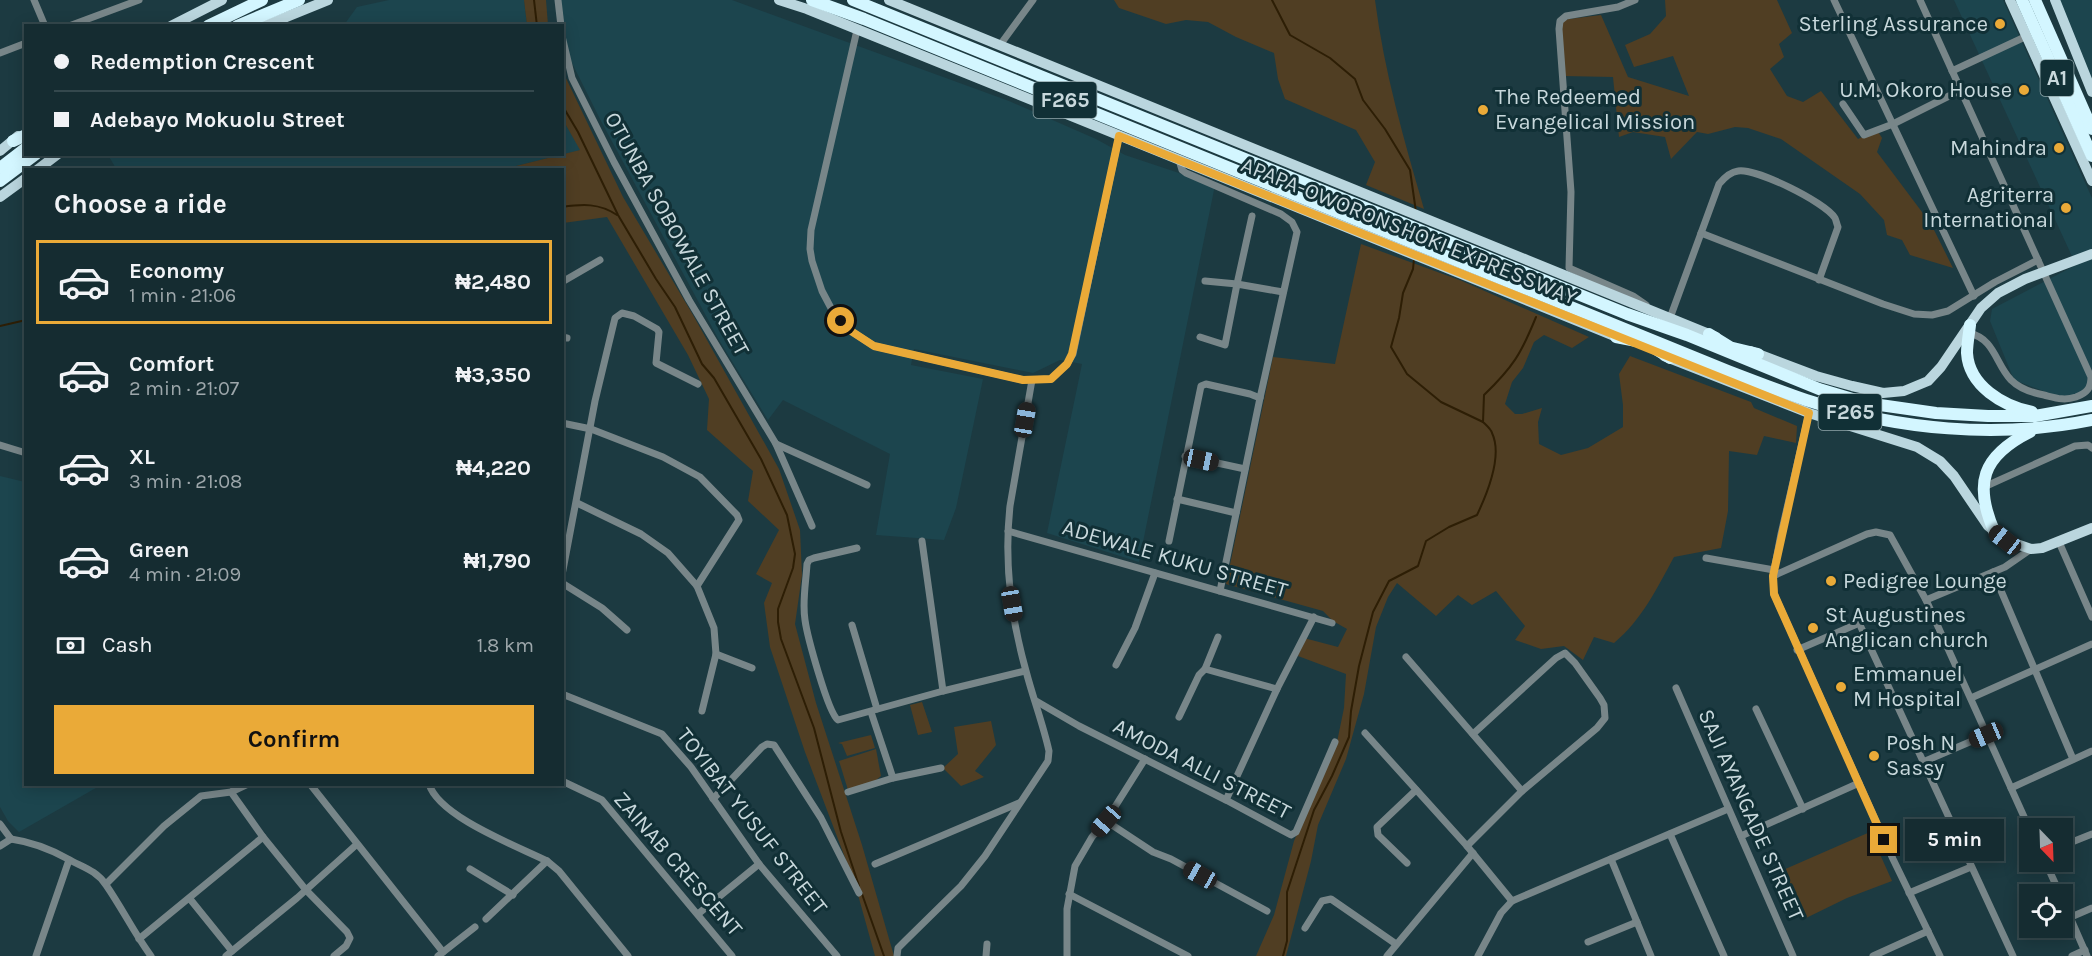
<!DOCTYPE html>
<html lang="en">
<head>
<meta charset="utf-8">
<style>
  body { margin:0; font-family:Karla,sans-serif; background:#22383d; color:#f1f3f6; height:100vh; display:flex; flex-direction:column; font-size:22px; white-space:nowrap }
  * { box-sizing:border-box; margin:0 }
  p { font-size:20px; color:#9da7ab }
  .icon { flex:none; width:33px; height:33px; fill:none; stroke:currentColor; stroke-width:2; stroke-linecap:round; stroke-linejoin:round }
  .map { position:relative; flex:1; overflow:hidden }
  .panel { position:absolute; left:24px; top:168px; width:540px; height:618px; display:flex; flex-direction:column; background:#152c31; border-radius:0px; box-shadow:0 3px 15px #0003,0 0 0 2px #34484d }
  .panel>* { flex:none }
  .guide { position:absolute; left:24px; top:24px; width:540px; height:132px; border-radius:0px; box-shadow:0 3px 15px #0003,0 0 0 2px #34484d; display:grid; align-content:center; height:132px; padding:0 30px; background:#152c31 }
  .needle { width:39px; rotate:157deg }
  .tools { position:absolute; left:2019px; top:818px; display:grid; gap:12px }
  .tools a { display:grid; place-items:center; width:54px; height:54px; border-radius:0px; background:#152c31; box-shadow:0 3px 15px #0003,0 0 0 2px #34484d; font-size:30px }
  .end { position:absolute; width:27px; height:27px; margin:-14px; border:8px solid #eaaa38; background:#111; box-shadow:0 0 0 3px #111 }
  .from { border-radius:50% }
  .bubble { position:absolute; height:42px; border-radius:0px; background:#152c31; box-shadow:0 3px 15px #0003,0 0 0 2px #34484d; font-size:20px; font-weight:700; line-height:42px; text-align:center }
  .car { position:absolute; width:18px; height:36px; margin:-18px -9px; border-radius:8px; box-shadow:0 0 4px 2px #0007; background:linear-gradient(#222 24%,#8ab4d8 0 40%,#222 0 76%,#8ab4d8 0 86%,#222 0) }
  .guide b { display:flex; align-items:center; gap:21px; height:57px; font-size:22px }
  .guide b+b { border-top:2px solid #34484d }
  .guide i { width:15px; height:15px; background:#f1f3f6 }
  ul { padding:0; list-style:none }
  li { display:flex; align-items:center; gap:18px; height:84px; margin:0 12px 9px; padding:0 18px; border:3px solid transparent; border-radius:0px }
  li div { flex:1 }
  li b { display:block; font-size:22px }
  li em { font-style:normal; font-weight:700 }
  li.current { border-color:#eaaa38 }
  li>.icon { width:54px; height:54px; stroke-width:1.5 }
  h2 { padding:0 30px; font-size:27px; line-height:72px }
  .pay { display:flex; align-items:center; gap:15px; height:66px; padding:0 30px; font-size:22px }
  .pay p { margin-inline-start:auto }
  .cta { display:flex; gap:12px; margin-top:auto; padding:12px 30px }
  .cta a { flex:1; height:69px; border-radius:0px; background:#eaaa38; color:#111; font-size:24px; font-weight:700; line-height:69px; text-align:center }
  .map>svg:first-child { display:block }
</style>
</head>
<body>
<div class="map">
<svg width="2092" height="956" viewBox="0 0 2092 956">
  <rect width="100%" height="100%" fill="#1c3a41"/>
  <!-- built -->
  <g fill="#1c454e">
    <polygon points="389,0 524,0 527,25 344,25 357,7"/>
    <polygon points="558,0 732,0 1009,101 1096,139 1125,155 1215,185 1139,562 1047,533 1082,364 1060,360 1033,373 914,349 911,365 983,379 956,508 944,540 876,535 890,454 783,400 768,420 719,340 602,123 566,51"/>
    <polygon points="1954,0 2003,0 2092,198 2092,387 2065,399 2014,380 1990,321 1992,309 2076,265"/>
    <polygon points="2057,0 2092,0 2092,80"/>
    <polygon points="563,120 581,150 500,170 117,170 108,155 562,154"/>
    <polygon points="0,476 25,482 26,784 101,785 19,832 8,821 0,807"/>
  </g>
  <!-- green -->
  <g fill="#503e23">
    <polygon points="524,0 546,0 548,25 527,25"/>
    <path d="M 1114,0 L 1375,0 C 1384,71 1404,140 1424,209 L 1366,185 L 1375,162 L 1356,130 L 1285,99 L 1278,79 L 1274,53 L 1236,37 L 1208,22 L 1186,20 L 1166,24 L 1119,8 Z"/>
    <polygon points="1665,0 1777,0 1792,33 1779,44 1784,57 1770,69 1787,96 1803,102 1821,91 1858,139 1877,130 1882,138 1877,152 1931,224 1953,268 1910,255 1902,240 1887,235 1884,220 1860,194 1781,139 1748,128 1735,127 1708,134 1697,132 1671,159 1665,137 1633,132 1619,137 1613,77 1563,76 1561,20 1601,15 1628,77 1689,96 1673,56 1634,67 1625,45 1650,34 1666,16"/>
    <polygon points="563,72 623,197 693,315 779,469 800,530 802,575 795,624 816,703 862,845 894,956 875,956 855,884 805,752 770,647 764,603 772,583 756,574 779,530 748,501 753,471 707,430 709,399 688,355 607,217 563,223 562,170 500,170 580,150 563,120"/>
    <path d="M 1361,244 L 1462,281 L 1589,337 L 1572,348 L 1544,335 L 1534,342 L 1523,368 L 1512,382 L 1505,404 L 1515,414 L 1522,414 L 1542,408 L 1538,422 L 1539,444 L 1561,455 L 1588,448 L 1623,427 L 1623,405 L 1619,374 L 1630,356 L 1751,402 L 1754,408 L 1797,426 L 1796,443 L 1764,436 L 1757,455 L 1729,451 L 1728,511 L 1721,548 L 1674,557 C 1657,588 1642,620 1614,643 L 1594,637 L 1583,660 L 1564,646 L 1541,649 L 1515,640 L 1525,626 L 1496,591 L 1472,605 L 1458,595 L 1436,616 L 1397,583 L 1388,597 L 1376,627 L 1364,694 L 1346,759 L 1318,825 L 1311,861 L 1286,956 L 1256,956 L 1274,915 L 1294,841 L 1337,742 L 1344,708 L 1346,674 L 1298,656 L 1304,638 L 1338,647 L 1347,629 L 1333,621 L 1323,611 L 1226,584 L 1273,357 L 1335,364 Z"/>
    <polygon points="922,702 932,732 918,735 910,705"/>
    <polygon points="991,721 996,745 975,771 984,777 961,786 943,768 958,754 954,727"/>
    <polygon points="871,735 875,748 847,756 842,744 838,743"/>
    <polygon points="876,749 881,776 875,781 848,790 839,761"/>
    <polygon points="1870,832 1892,881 1847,898 1804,919 1783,870"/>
  </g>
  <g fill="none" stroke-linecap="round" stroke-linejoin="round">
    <!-- stream -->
    <g stroke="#2d1e05" stroke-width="2">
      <polyline points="534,0 537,26"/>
      <polyline points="1272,0 1290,35 1330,58 1355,79 1363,100 1385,129 1410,170 1416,212"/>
      <polyline points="562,105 578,132 618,215 656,279 675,307 702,364 714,378 761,459 787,515 795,554 793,568 778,609 778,622 781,639 814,728 841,832 859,886"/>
      <path d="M 562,207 C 583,204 599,203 617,215"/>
      <polyline points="1414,259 1413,269 1403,293 1399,318 1391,347 1407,374 1441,402 1483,422"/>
      <polyline points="0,326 26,320"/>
      <polyline points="862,894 884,956"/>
      <path d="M 1283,956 L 1287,941 L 1287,892 L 1314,810 L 1332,776 L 1349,737 L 1351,711 L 1359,666 L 1373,612 L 1389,581 L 1418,566 L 1426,541 L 1449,527 L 1477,515 C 1487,494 1503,456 1492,433 C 1491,429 1486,425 1483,422 L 1484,395 C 1513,367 1521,354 1536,317"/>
    </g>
    <!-- street -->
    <g stroke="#788689" stroke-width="7">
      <polyline points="34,0 45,26"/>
      <polyline points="558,0 561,26"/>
      <polyline points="1635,0 1618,7 1566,16 1560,21 1559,29 1571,192 1569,268 1633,296 1646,305"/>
      <polyline points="1834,0 1974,296"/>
      <path d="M 1920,0 L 2091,377 C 2091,388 2087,393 2076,397 C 2064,401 2056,398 2044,395 C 2033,393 2019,388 2011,380 C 1995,363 1995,339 1969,333"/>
      <polyline points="69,26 139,0"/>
      <polyline points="857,30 811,230 810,249 812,261 822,291 831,308 851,331 874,346 1023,380 1051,379 1067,364 1073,354 1119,136"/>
      <polyline points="562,36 572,78 614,162 689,300 776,444 867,485"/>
      <polyline points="1000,45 1033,0"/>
      <polyline points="0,53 26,43"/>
      <polyline points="1952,71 2027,36"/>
      <polyline points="1843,104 1864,135 1893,124 1961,90"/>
      <polyline points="1179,160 1182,170 1186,173 1281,214 1292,222 1297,232 1260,398 1220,591"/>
      <polyline points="1701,233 1883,304 1914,314 1932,315 1948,311 1995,282 2038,260"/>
      <polyline points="1205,281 1237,284 1252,216"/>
      <polyline points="562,282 600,260"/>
      <path d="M 1670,318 L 1719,184 C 1724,178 1730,172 1738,171 C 1756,168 1825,202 1835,218 C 1836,220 1837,225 1838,227 L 1819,280"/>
      <polyline points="562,337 567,338"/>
      <polyline points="1200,337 1225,345 1237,284 1283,292"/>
      <polyline points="1809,413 1781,534 1773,576 1774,594 1893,859 1940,956"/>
      <polyline points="562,423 591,429 663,457 700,477 737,515 739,520 697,586"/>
      <polyline points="776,444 812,526"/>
      <polyline points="0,445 26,453"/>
      <polyline points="1185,456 1245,469"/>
      <polyline points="1984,487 2075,446 2088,445 2092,448"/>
      <polyline points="1177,499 1236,513"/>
      <polyline points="577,503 641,534 668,553 697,586 714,628 716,654 702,711"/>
      <polyline points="1008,531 1332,623"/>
      <polyline points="922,541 943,691"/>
      <polyline points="1169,541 1201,386 1206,384 1250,394 1260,398"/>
      <polyline points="2059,542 2092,617"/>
      <path d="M 857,548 L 814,558 L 809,560 L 807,564 C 806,582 802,602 805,620 C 807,635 828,713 838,720 L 943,691 L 1025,671"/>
      <polyline points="1706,558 1774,570"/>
      <polyline points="1993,572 2073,759"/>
      <polyline points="562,575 595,401 615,318 622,313 634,316 657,329 659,332 656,363 698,384"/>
      <polyline points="1773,576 1867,534 1876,532 1890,535 1926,600 2030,830"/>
      <polyline points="562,583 602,608 627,630"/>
      <polyline points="1926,600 2005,567 2031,549"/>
      <polyline points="852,625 877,709"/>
      <polyline points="1797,650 1857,624 1860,625 2013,956"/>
      <polyline points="716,654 752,668"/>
      <polyline points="1406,657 1522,791"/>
      <polyline points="1116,665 1135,628 1155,573"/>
      <polyline points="1205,669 1277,689"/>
      <polyline points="1676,688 1793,956"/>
      <polyline points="562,694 662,734 691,767 759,864 837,956"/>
      <polyline points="1971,698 2092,644"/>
      <polyline points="1036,701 1079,726 1226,800 1291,835 1296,832 1335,742"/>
      <polyline points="1756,709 1803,809"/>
      <polyline points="871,712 893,778"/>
      <polyline points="1179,717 1199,675 1205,669 1218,637"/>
      <polyline points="1365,733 1467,846 1512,901"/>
      <polyline points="1923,762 1986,735"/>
      <polyline points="562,781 602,800 732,956"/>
      <polyline points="310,784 443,952"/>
      <path d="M 429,784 C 439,817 517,846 547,861 L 559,871 L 628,956"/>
      <polyline points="2011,788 2092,751"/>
      <polyline points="231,792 263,837 306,890 347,932 350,938 346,946 334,956"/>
      <polyline points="848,792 893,778 941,768"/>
      <polyline points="713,799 762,747 767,744 774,745 821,818 859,893"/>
      <polyline points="1226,800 1277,689 1314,617"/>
      <polyline points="1106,821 1153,852 1171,859 1267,911"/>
      <polyline points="0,824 11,839"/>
      <polyline points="1670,834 1724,956"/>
      <polyline points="1741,836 1859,783"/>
      <path d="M 11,839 C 32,842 50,849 68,859 C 82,867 96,870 106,885 C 122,908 134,933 151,956"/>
      <polyline points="0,846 11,839"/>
      <polyline points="1467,846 1522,791 1597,728 1605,718 1604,705 1600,698 1575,663 1565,653 1556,658 1473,734"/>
      <polyline points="2062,846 2092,834"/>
      <polyline points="1611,859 1651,956"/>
      <polyline points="2045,861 2060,894"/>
      <polyline points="1407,863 1378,835 1377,827 1416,790"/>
      <polyline points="875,864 1019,803"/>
      <polyline points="470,869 513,895"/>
      <polyline points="106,884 164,826 201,796 231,792 248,784"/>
      <polyline points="1909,893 1971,867"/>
      <polyline points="1069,894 1188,956"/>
      <polyline points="190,899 232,951"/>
      <polyline points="2062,899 2087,956"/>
      <polyline points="698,914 759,864"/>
      <polyline points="2071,917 2092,908"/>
      <polyline points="486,919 547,861"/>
      <polyline points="1305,928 1322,901 1331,899 1396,944"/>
      <polyline points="139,939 263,837"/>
      <polyline points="1588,942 1637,922"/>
      <polyline points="36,956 69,860"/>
      <polyline points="226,956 297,898 356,845"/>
      <polyline points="438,956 475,927"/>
      <path d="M 897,956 L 898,948 L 905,941 L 961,886 L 985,856 L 1048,761 L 1049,751 C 1043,724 1033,698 1026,671 C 1011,618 1004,561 1010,506 L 1032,380"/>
      <polyline points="986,956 987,944"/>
      <polyline points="1067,956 1067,909 1075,866 1092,837 1106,821 1145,759"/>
      <polyline points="1387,956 1473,853"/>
      <polyline points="1478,956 1501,913 1512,901 1728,809"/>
      <polyline points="1873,956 1928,931"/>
      <polyline points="2072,956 2085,950"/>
    </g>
    <!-- primary -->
    <g stroke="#bad6de" stroke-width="10">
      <polyline points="779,0 807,9 1622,339"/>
      <polyline points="889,0 1716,337"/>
      <polyline points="2010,0 2092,181"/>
      <polyline points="2055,0 2092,92"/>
      <polyline points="171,26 222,0"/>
      <polyline points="264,26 328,0"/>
      <polyline points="0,151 18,136"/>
      <polyline points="37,170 58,154"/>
      <polyline points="0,197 26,178"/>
      <polyline points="1750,351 1816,376 1852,386 1883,393 1904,391 1928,381 1941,367 1981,308 1998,293 2025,279 2092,254"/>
      <polyline points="1664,356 1809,413 1917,447 1940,461 1954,476 1988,526 2005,540 2031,549 2042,548 2092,528"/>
    </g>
    <!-- highway -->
    <g stroke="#d3f6ff" stroke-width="12">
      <path d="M 812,0 L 864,19 L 1728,371 C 1754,381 1780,391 1806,400 C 1898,430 1998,439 2092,420"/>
      <polyline points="853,0 1627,314 1687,335 1819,389 1866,403 1936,413 1988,416 2035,416 2092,406"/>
      <polyline points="2022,0 2092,156"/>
      <polyline points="2035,0 2092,129"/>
      <polyline points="208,26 262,0"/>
      <polyline points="237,26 299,0"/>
      <polyline points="13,141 26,135"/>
      <polyline points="0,168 26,148"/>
      <polyline points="0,181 36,154"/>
      <path d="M 1970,325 C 1969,334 1967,344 1967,353 C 1969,386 2003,406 2032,412"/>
      <polyline points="1709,334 1730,347"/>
      <polyline points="1616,337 1647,343"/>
      <polyline points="1649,345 1670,358"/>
      <polyline points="1733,348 1758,354"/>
      <path d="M 1995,533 C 1973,484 1982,456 2030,432"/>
    </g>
  </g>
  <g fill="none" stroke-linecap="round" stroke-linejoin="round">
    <!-- route -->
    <polyline stroke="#eaaa38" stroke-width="8" points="841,321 851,331 874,346 1023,380 1051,379 1067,364 1072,354 1119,136 1809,413 1773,576 1774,594 1884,840"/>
  </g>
  <!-- markers -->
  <g fill="#eaaa38" stroke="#113036" stroke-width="2">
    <circle cx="2000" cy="24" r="6"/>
    <circle cx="2024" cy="90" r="6"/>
    <circle cx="1483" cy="110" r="6"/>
    <circle cx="2059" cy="148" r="6"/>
    <circle cx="2066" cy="208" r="6"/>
    <circle cx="1831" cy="581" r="6"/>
    <circle cx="1813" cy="628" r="6"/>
    <circle cx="1841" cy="687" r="6"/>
    <circle cx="1874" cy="756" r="6"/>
  </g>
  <g text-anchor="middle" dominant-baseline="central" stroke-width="6" stroke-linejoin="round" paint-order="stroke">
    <!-- shield labels -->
    <g fill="#113036" stroke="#91a6aa" stroke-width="1.5">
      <rect x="2040.5" y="60" width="33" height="36" rx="4.5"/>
      <rect x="1033.5" y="82" width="63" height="36" rx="4.5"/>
      <rect x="1818.5" y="394" width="63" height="36" rx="4.5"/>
    </g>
    <g font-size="21" font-weight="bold" fill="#c8d8dc">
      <text x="2057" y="78">A1</text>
      <text x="1065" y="100">F265</text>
      <text x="1850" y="412">F265</text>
    </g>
    <!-- poi labels -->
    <g font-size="22" fill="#c8d8dc" stroke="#113036" text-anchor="start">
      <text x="1988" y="24" text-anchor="end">Sterling Assurance</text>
      <text x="2012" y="90" text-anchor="end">U.M. Okoro House</text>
      <text x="1495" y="97">The Redeemed<tspan x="1495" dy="25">Evangelical Mission</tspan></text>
      <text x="2047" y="148" text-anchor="end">Mahindra</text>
      <text x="2054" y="195" text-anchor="end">Agriterra<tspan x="2054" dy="25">International</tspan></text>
      <text x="1843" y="581">Pedigree Lounge</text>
      <text x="1825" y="615">St Augustines<tspan x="1825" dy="25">Anglican church</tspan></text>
      <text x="1853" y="674">Emmanuel<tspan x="1853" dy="25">M Hospital</tspan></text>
      <text x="1886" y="743">Posh N<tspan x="1886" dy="25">Sassy</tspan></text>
    </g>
    <!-- street labels -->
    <g font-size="22" fill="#c8d8dc" stroke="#113036">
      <text transform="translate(1409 231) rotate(22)">APAPA-OWORONSHOKI EXPRESSWAY</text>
      <text transform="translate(677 234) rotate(61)">OTUNBA SOBOWALE STREET</text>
      <text transform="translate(1175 559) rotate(16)">ADEWALE KUKU STREET</text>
      <text transform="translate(1202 769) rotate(27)">AMODA ALLI STREET</text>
      <text transform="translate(1751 815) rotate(66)">SAJI AYANGADE STREET</text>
      <text transform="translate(752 821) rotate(52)">TOYIBAT YUSUF STREET</text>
      <text transform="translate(678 864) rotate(49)">ZAINAB CRESCENT</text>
    </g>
  </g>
</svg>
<div class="tools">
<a><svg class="needle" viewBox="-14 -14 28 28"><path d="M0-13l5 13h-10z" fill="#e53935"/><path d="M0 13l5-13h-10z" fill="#9da7ab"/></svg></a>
<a><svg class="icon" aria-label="locate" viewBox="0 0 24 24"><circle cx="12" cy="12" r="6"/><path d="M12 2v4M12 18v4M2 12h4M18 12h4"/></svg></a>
</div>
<i class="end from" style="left:841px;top:321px"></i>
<i class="end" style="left:1884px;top:840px"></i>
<div class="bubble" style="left:1905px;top:819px;width:99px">5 min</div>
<i class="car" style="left:1025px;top:420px;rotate:10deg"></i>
<i class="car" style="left:1201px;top:460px;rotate:102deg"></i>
<i class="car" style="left:2005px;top:540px;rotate:308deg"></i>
<i class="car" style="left:1012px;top:604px;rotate:170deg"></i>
<i class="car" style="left:1986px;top:735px;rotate:247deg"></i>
<i class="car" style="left:1106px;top:821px;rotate:221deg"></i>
<i class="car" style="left:1200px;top:875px;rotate:299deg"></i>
<div class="guide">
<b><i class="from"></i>Redemption Crescent</b>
<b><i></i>Adebayo Mokuolu Street</b>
</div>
<section class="panel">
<h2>Choose a ride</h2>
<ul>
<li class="current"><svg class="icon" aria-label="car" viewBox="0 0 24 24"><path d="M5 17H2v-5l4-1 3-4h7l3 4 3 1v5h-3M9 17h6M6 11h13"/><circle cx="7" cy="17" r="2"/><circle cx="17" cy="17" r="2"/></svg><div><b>Economy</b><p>1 min · 21:06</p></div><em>₦2,480</em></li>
<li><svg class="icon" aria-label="car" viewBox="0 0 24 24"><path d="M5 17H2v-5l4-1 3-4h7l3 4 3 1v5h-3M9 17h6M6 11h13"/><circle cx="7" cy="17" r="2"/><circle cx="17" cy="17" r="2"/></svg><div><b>Comfort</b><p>2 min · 21:07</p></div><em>₦3,350</em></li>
<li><svg class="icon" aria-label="car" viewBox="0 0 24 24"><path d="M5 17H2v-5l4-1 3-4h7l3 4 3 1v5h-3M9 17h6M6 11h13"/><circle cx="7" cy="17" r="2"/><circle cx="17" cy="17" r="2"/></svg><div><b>XL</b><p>3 min · 21:08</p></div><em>₦4,220</em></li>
<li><svg class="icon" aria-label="car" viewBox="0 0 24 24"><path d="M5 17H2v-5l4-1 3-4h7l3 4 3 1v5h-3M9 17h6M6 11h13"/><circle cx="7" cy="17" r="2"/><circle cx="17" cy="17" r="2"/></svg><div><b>Green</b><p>4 min · 21:09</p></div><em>₦1,790</em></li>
</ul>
<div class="pay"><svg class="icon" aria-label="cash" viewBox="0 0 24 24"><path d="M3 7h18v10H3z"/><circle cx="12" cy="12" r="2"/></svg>Cash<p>1.8 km</p></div>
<div class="cta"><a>Confirm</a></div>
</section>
</div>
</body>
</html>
